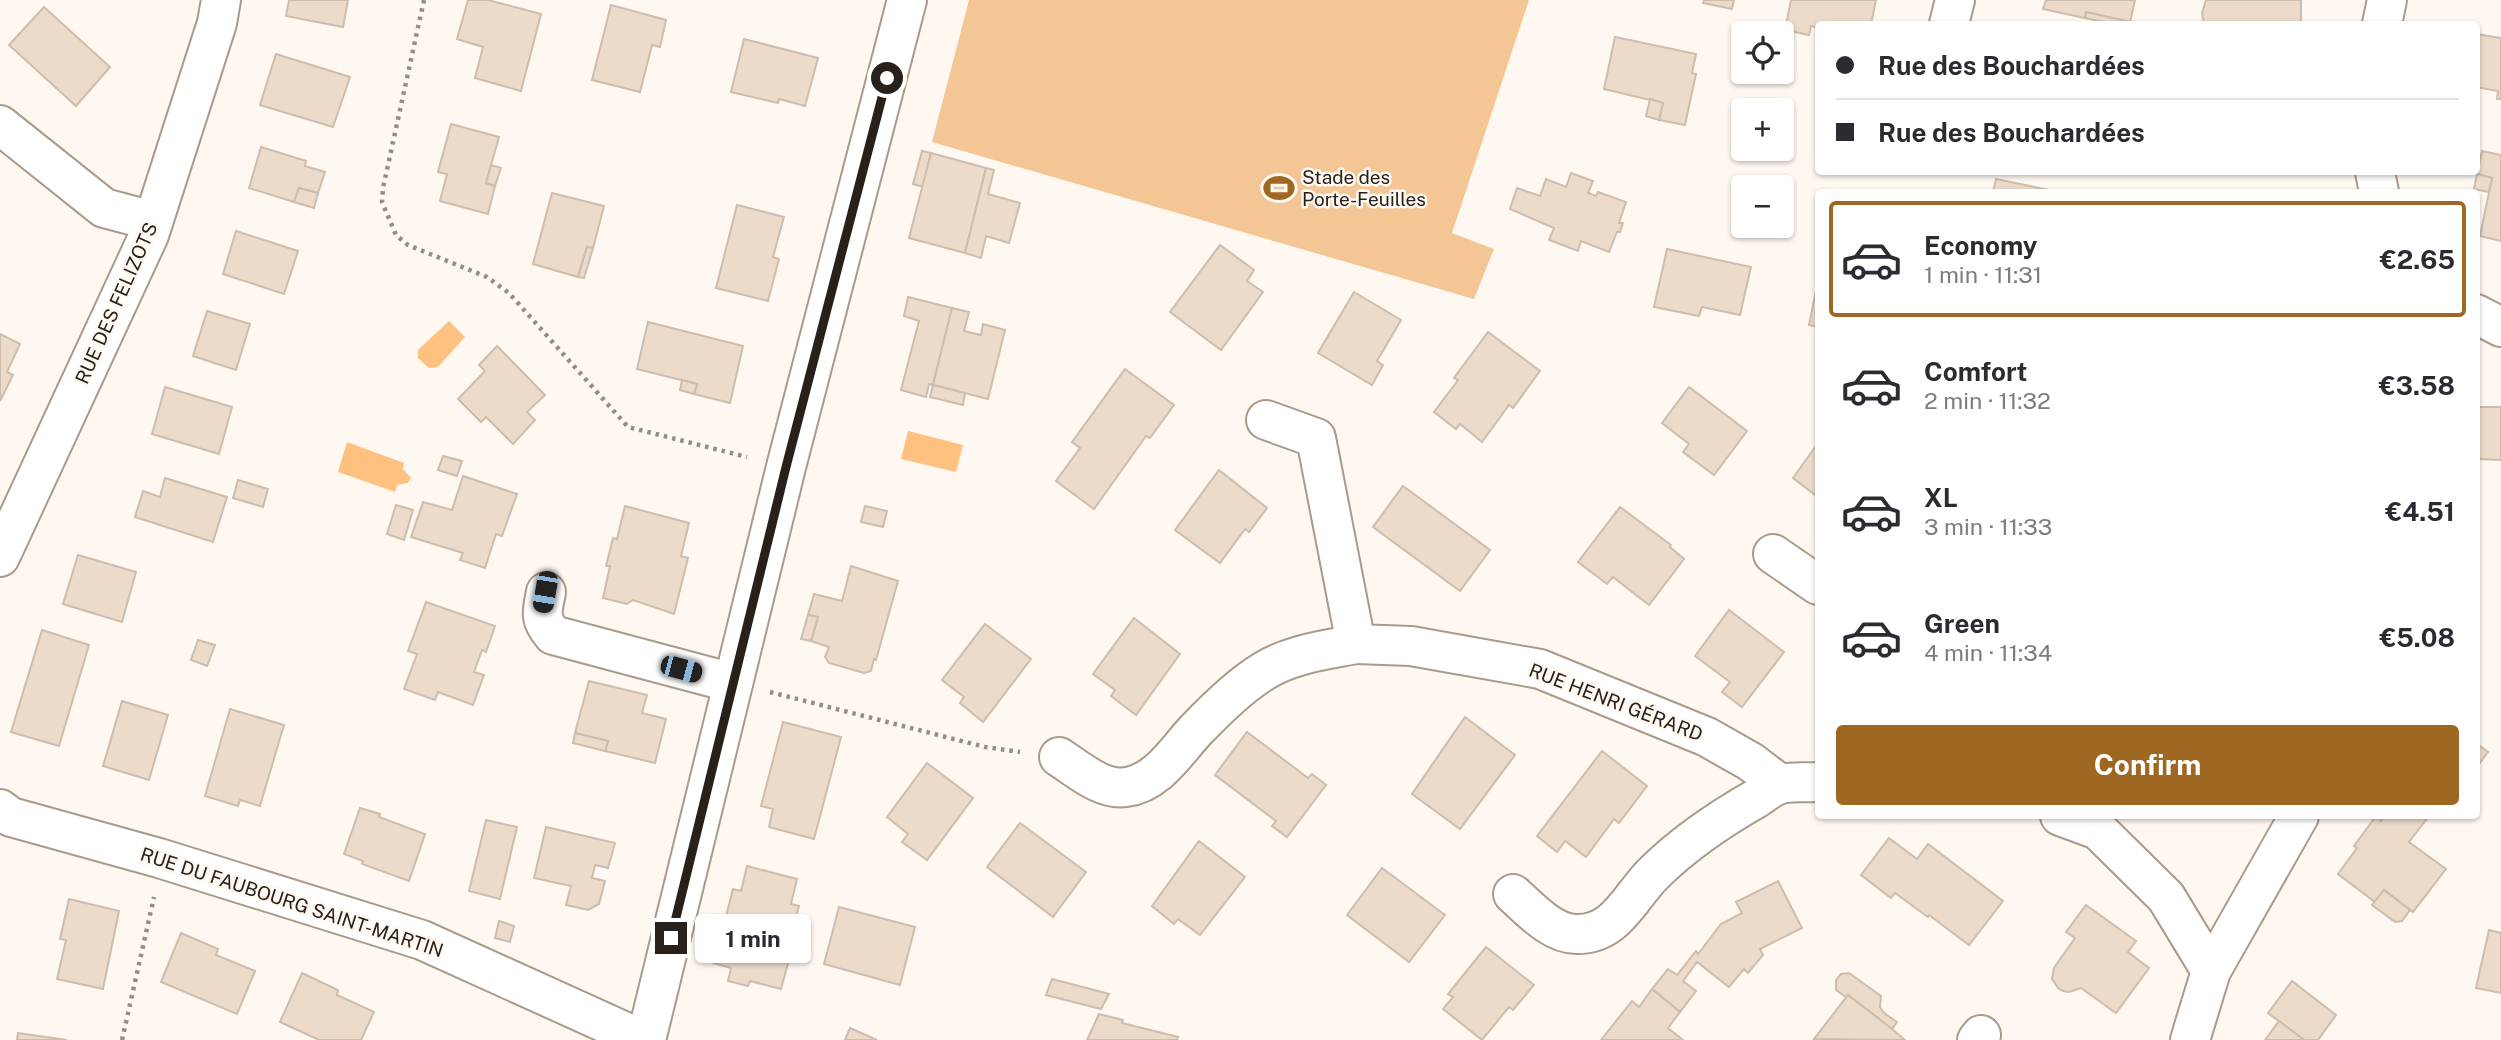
<!DOCTYPE html>
<html lang="en">
<head>
<meta charset="utf-8">
<style>
  body { margin:0; font-family:"Public Sans",sans-serif; background:#f7f7f7; color:#2b2b33; height:100vh; display:flex; flex-direction:column; font-size:26px; white-space:nowrap }
  * { box-sizing:border-box; margin:0 }
  p { font-size:23px; color:#7c7c81 }
  .icon { flex:none; width:38px; height:38px; fill:none; stroke:currentColor; stroke-width:2; stroke-linecap:round; stroke-linejoin:round }
  .map { position:relative; flex:1; overflow:hidden }
  .sheet { position:absolute; left:1815px; top:189px; width:665px; height:630px; display:flex; flex-direction:column; background:#fff; border-radius:7px; box-shadow:0 2px 5px #0004 }
  .sheet>* { flex:none }
  .hud { position:absolute; left:1815px; top:21px; width:665px; height:154px; border-radius:7px; box-shadow:0 2px 5px #0004; display:grid; align-content:center; height:154px; padding:0 21px; background:#fff }
  .tools { position:absolute; left:1731px; top:21px; display:grid; gap:14px }
  .tools a { display:grid; place-items:center; width:63px; height:63px; border-radius:7px; background:#fff; box-shadow:0 2px 5px #0004; font-size:35px }
  .end { position:absolute; width:32px; height:32px; margin:-16px; border:9px solid #28211b; background:#fff; box-shadow:0 0 0 4px #fff }
  .from { border-radius:50% }
  .bubble { position:absolute; height:49px; border-radius:7px; background:#fff; box-shadow:0 2px 5px #0004; font-size:23px; font-weight:700; line-height:49px; text-align:center }
  .car { position:absolute; width:21px; height:42px; margin:-21px -10px; border-radius:9px; box-shadow:0 0 5px 2px #0007; background:linear-gradient(#222 24%,#8ab4d8 0 40%,#222 0 76%,#8ab4d8 0 86%,#222 0) }
  .hud b { display:flex; align-items:center; gap:24px; height:66px; font-size:26px }
  .hud b+b { border-top:2px solid #e1e1e2 }
  .hud i { width:18px; height:18px; background:#2b2b33 }
  ul { padding:12px 0 0; list-style:none }
  li { display:flex; align-items:center; gap:21px; height:116px; margin:0 14px 10px; padding:0 7px; border:4px solid transparent; border-radius:7px }
  li div { flex:1 }
  li b { display:block; font-size:26px }
  li em { font-style:normal; font-weight:700 }
  li.current { border-color:#9e6722 }
  li>.icon { width:63px; height:63px; stroke-width:1.5 }
  .cta { display:flex; gap:14px; margin-top:auto; padding:14px 21px }
  .cta a { flex:1; height:80px; border-radius:7px; background:#9e6722; color:#fff; font-size:28px; font-weight:700; line-height:80px; text-align:center }
  .map>svg:first-child { display:block }
</style>
</head>
<body>
<div class="map">
<svg width="2501" height="1040" viewBox="0 0 2501 1040">
  <rect width="100%" height="100%" fill="#fff8f1"/>
  <!-- green -->
  <polygon fill="#f4c595" points="969,0 1529,0 1452,233 1494,249 1474,299 932,142"/>
  <!-- water -->
  <g fill="#fec180">
    <polygon points="449,321 465,337 438,367 429,368 418,358 418,350"/>
    <polygon points="908,431 963,445 956,472 901,459"/>
    <polygon points="347,442 404,463 403,469 411,478 408,483 397,485 395,492 338,472"/>
  </g>
  <!-- building -->
  <g fill="#ecdbca" stroke="#cebdac" stroke-width="2">
    <polygon points="289,0 348,0 343,27 286,16"/>
    <polygon points="468,0 488,0 541,14 521,91 475,78 483,47 457,39"/>
    <polygon points="1704,0 1734,0 1732,9 1703,3"/>
    <polygon points="1791,0 1876,0 1871,24 1818,24 1818,28 1811,26 1809,35 1785,30"/>
    <polygon points="2046,0 2135,0 2130,22 2086,12 2085,18 2043,9"/>
    <polygon points="2206,0 2301,0 2301,24 2204,24 2202,13"/>
    <polygon points="611,5 666,20 660,47 652,45 640,92 592,80"/>
    <polygon points="44,7 110,67 76,106 9,45"/>
    <polygon points="2086,12 2130,22 2129,24 2113,24 2085,18"/>
    <polygon points="2476,34 2501,38 2501,99 2497,99 2498,91 2476,87"/>
    <polygon points="1615,37 1696,54 1692,73 1696,74 1685,125 1659,120 1663,103 1604,89"/>
    <polygon points="744,39 818,58 805,106 779,99 778,103 731,92"/>
    <polygon points="276,54 350,77 333,127 260,105"/>
    <polygon points="1650,99 1663,103 1659,120 1646,116"/>
    <polygon points="451,124 499,137 486,183 495,186 488,214 440,201 447,174 438,172"/>
    <polygon points="261,147 306,161 305,166 325,172 318,193 299,188 294,202 249,188"/>
    <polygon points="922,151 931,153 923,187 913,184"/>
    <polygon points="2482,151 2501,155 2501,241 2480,236 2492,178 2477,174"/>
    <polygon points="931,153 986,168 965,253 909,238"/>
    <polygon points="491,165 501,168 495,186 486,183"/>
    <polygon points="986,168 994,170 988,194 1020,203 1009,243 986,236 981,258 965,253"/>
    <polygon points="1571,173 1593,181 1588,193 1596,196 1598,192 1626,202 1619,223 1623,223 1620,232 1617,232 1609,252 1581,241 1578,251 1549,240 1554,228 1510,209 1517,188 1540,196 1546,179 1566,187"/>
    <polygon points="2477,174 2492,178 2489,192 2474,189"/>
    <polygon points="1996,179 2054,191 2054,192 1993,192"/>
    <polygon points="299,188 318,193 314,208 294,202"/>
    <polygon points="552,193 604,206 593,248 587,247 578,277 533,264"/>
    <polygon points="737,205 784,217 773,257 779,259 768,301 716,288"/>
    <polygon points="236,231 298,251 284,294 223,274"/>
    <polygon points="1220,245 1254,270 1247,281 1263,292 1221,350 1170,312"/>
    <polygon points="587,247 593,248 584,278 578,277"/>
    <polygon points="1667,249 1751,267 1740,315 1702,307 1699,316 1654,307"/>
    <polygon points="1818,281 1818,327 1809,325"/>
    <polygon points="1354,292 1401,320 1377,361 1383,365 1372,385 1318,353"/>
    <polygon points="908,297 952,308 933,385 929,384 926,397 901,390 919,321 904,316"/>
    <polygon points="952,308 969,312 964,331 981,335 983,324 1005,330 988,399 933,385"/>
    <polygon points="207,311 250,324 236,370 193,356"/>
    <polygon points="648,322 743,346 730,403 694,394 697,384 637,369"/>
    <polygon points="1488,332 1540,371 1513,408 1509,405 1482,442 1460,424 1456,429 1434,412 1458,380 1454,378"/>
    <polygon points="0,334 20,344 7,372 13,375 0,401"/>
    <polygon points="497,346 545,395 527,412 535,420 513,444 486,417 481,422 458,399 485,371 479,365"/>
    <polygon points="1125,369 1174,405 1150,438 1146,436 1094,509 1056,481 1080,448 1072,442"/>
    <polygon points="682,380 697,384 694,394 680,390"/>
    <polygon points="933,385 965,393 963,405 930,397"/>
    <polygon points="165,387 232,407 219,454 152,434"/>
    <polygon points="1689,387 1747,431 1714,475 1683,452 1689,444 1662,423"/>
    <polygon points="2476,407 2501,407 2501,460 2476,459"/>
    <polygon points="1818,443 1818,494 1815,495 1793,478"/>
    <polygon points="443,456 462,461 457,476 438,470"/>
    <polygon points="1219,470 1267,508 1249,532 1245,529 1220,563 1175,530"/>
    <polygon points="463,476 517,494 502,536 496,534 485,568 460,560 463,553 411,537 423,502 452,510"/>
    <polygon points="165,478 227,497 213,542 135,517 143,491 160,497"/>
    <polygon points="238,480 268,489 263,507 233,498"/>
    <polygon points="1403,486 1490,550 1460,591 1373,527"/>
    <polygon points="396,505 413,510 404,540 387,534"/>
    <polygon points="625,506 689,523 681,556 688,558 674,614 633,600 627,604 603,598 610,566 606,566 613,538 617,539"/>
    <polygon points="865,506 887,511 883,527 861,522"/>
    <polygon points="1620,507 1671,545 1670,547 1684,559 1649,605 1613,577 1607,584 1578,562"/>
    <polygon points="78,555 136,572 122,622 63,604"/>
    <polygon points="851,566 898,581 876,660 874,659 871,671 864,673 829,663 825,657 829,647 811,641 818,617 808,615 814,594 842,601"/>
    <polygon points="426,602 495,626 486,652 482,650 474,672 484,675 473,705 438,692 435,700 404,689 417,654 408,651"/>
    <polygon points="1729,610 1784,652 1742,707 1722,692 1730,682 1695,656"/>
    <polygon points="808,615 818,617 811,641 801,639"/>
    <polygon points="1134,618 1180,654 1136,715 1111,696 1115,690 1093,674"/>
    <polygon points="985,624 1031,659 983,722 960,703 964,697 942,680"/>
    <polygon points="42,630 89,645 59,746 11,732"/>
    <polygon points="198,640 215,645 207,666 191,660"/>
    <polygon points="589,681 647,695 642,713 666,719 655,763 605,751 608,741 575,733"/>
    <polygon points="122,701 168,715 149,780 103,766"/>
    <polygon points="230,709 284,725 260,806 240,800 238,806 205,796"/>
    <polygon points="1465,717 1515,755 1460,829 1412,794"/>
    <polygon points="783,722 841,737 814,839 769,827 773,809 761,806"/>
    <polygon points="1247,732 1308,778 1312,774 1326,785 1287,837 1272,826 1276,821 1215,775"/>
    <polygon points="575,733 608,741 605,751 573,743"/>
    <polygon points="2476,743 2488,752 2476,768"/>
    <polygon points="1602,751 1647,786 1619,823 1614,819 1586,857 1565,841 1557,852 1537,836"/>
    <polygon points="927,763 973,798 927,860 902,842 908,834 887,817"/>
    <polygon points="360,808 380,814 379,817 425,834 409,881 362,864 363,861 344,854"/>
    <polygon points="2376,816 2381,821 2385,816 2429,816 2409,842 2446,869 2413,912 2384,890 2375,902 2338,874 2357,848 2354,846"/>
    <polygon points="486,820 517,827 500,899 469,891"/>
    <polygon points="1020,823 1086,872 1053,917 987,867"/>
    <polygon points="546,827 615,843 608,868 595,865 592,878 605,881 599,904 588,910 566,905 571,886 534,878"/>
    <polygon points="1889,838 1917,859 1928,844 2003,901 1969,945 1929,915 1928,917 1895,893 1891,898 1861,875"/>
    <polygon points="1199,841 1245,877 1200,935 1178,919 1174,924 1152,906"/>
    <polygon points="747,866 797,879 791,904 799,906 789,941 783,940 780,954 790,956 781,989 750,981 748,986 728,981 731,968 713,963 720,936 733,939 736,927 724,924 733,889 741,891"/>
    <polygon points="1382,868 1445,915 1409,962 1347,915"/>
    <polygon points="1778,881 1802,928 1760,949 1763,955 1748,973 1744,969 1729,987 1697,962 1683,981 1696,991 1680,1012 1652,989 1668,969 1677,975 1696,951 1698,954 1721,924 1742,913 1736,902"/>
    <polygon points="2384,890 2410,910 2402,921 2395,922 2372,905"/>
    <polygon points="69,899 119,911 103,989 57,979 66,940 60,939"/>
    <polygon points="2086,905 2136,941 2128,952 2149,968 2116,1013 2081,988 2069,992 2063,991 2058,988 2052,979 2054,968 2075,938 2066,932"/>
    <polygon points="839,907 915,927 900,985 824,964"/>
    <polygon points="499,921 514,926 510,942 495,938"/>
    <polygon points="2489,930 2501,933 2501,993 2476,988"/>
    <polygon points="181,933 218,949 216,955 255,971 237,1014 161,982"/>
    <polygon points="1486,947 1534,985 1513,1010 1509,1007 1482,1040 1443,1009 1453,997 1448,994"/>
    <polygon points="302,973 338,990 337,995 374,1012 361,1040 319,1040 280,1022"/>
    <polygon points="1849,973 1881,996 1880,1007 1884,1013 1897,1022 1892,1029 1848,995 1847,998 1836,990 1836,980 1841,974"/>
    <polygon points="1052,979 1109,994 1101,1009 1046,995"/>
    <polygon points="2292,981 2336,1015 2318,1040 2304,1040 2268,1013"/>
    <polygon points="1652,989 1680,1012 1668,1028 1683,1040 1601,1040 1632,1001 1639,1007"/>
    <polygon points="1848,995 1892,1029 1905,1040 1814,1039"/>
    <polygon points="1099,1014 1123,1020 1122,1023 1178,1037 1177,1040 1087,1040"/>
    <polygon points="2279,1021 2304,1040 2265,1040"/>
    <polygon points="850,1028 877,1040 845,1040"/>
    <polygon points="18,1033 67,1040 17,1040"/>
  </g>
  <g fill="none" stroke-linecap="round" stroke-linejoin="round">
    <!-- minor casing -->
    <g stroke="#aa9a8a" stroke-width="42">
      <g id="minor">
        <polyline points="1949,24 1955,0"/>
        <polyline points="2382,24 2387,0"/>
        <polyline points="0,125 104,208 153,221"/>
        <polyline points="2375,172 2379,192"/>
        <polyline points="2476,314 2501,327"/>
        <polyline points="1266,420 1316,438 1356,644 1411,646 1540,669 1707,737 1751,762 1780,784"/>
        <polyline points="1773,554 1818,585"/>
        <polyline points="0,557 149,235 217,23 221,0"/>
        <path d="M 546,592 C 542,613 539,618 553,635 L 733,683"/>
        <path d="M 1059,757 C 1078,769 1102,791 1126,787 C 1157,783 1175,753 1195,731 C 1215,710 1239,686 1264,671 C 1291,654 1326,650 1356,644"/>
        <polyline points="0,809 11,817 159,858 422,940 643,1040"/>
        <polyline points="2060,816 2098,830 2166,897 2211,971"/>
        <path d="M 1513,894 C 1530,909 1552,934 1576,934 C 1616,935 1629,898 1653,874 C 1684,843 1720,819 1757,798 C 1764,793 1773,786 1781,784 C 1792,781 1807,783 1818,782"/>
        <polyline points="646,1040 786,467 907,0"/>
        <polyline points="1977,1040 1981,1035"/>
        <polyline points="2190,1040 2211,971 2299,816"/>
      </g>
    </g>
    <!-- path -->
    <g stroke="#948d86" stroke-width="4.5" stroke-dasharray="3.5 5" stroke-linecap="butt">
      <polyline points="424,0 383,188 382,202 396,235 408,245 487,277 509,293 628,427 747,457"/>
      <polyline points="770,692 985,747 1020,752"/>
      <polyline points="122,1040 154,897"/>
    </g>
    <!-- minor -->
    <use href="#minor" stroke="#fff" stroke-width="38"/>
  </g>
  <g fill="none" stroke-linecap="round" stroke-linejoin="round">
    <!-- route -->
    <polyline stroke="#28211b" stroke-width="9" points="671,938 786,467 887,78"/>
  </g>
  <!-- icons -->
  <defs>
    <g id="stadium-bare" transform="scale(2.415)"><path d="M0-5a6.5 5 0 1 0 0 10a6.5 5 0 1 0 0-10ZM-3.5-1.8h7v3.6h-7Z" fill="#9e6722" stroke="#fff8f1" stroke-width="2.5" paint-order="stroke"/></g>
  </defs>
  <g fill-rule="evenodd">
    <use href="#stadium-bare" x="1279" y="188"/>
  </g>
  <g text-anchor="middle" dominant-baseline="central" stroke-width="5" stroke-linejoin="round" paint-order="stroke">
    <!-- poi labels -->
    <g font-size="19" fill="#28211b" stroke="#fff8f1" text-anchor="start">
      <text x="1302" y="177">Stade des<tspan x="1302" dy="22">Porte-Feuilles</tspan></text>
    </g>
    <!-- street labels -->
    <g font-size="19" fill="#28211b" stroke="#fff8f1">
      <text transform="translate(116 303) rotate(-66)">RUE DES FELIZOTS</text>
      <text transform="translate(1616 702) rotate(21)">RUE HENRI GÉRARD</text>
      <text transform="translate(292 902) rotate(18)">RUE DU FAUBOURG SAINT-MARTIN</text>
    </g>
  </g>
</svg>
<div class="tools">
<a><svg class="icon" aria-label="locate" viewBox="0 0 24 24"><circle cx="12" cy="12" r="6"/><path d="M12 2v4M12 18v4M2 12h4M18 12h4"/></svg></a>
<a>+</a>
<a>−</a>
</div>
<i class="end from" style="left:887px;top:78px"></i>
<i class="end" style="left:671px;top:938px"></i>
<div class="bubble" style="left:695px;top:914px;width:116px">1 min</div>
<i class="car" style="left:545px;top:592px;rotate:190deg"></i>
<i class="car" style="left:681px;top:669px;rotate:105deg"></i>
<div class="hud">
<b><i class="from"></i>Rue des Bouchardées</b>
<b><i></i>Rue des Bouchardées</b>
</div>
<section class="sheet">
<ul>
<li class="current"><svg class="icon" aria-label="car" viewBox="0 0 24 24"><path d="M5 17H2v-5l4-1 3-4h7l3 4 3 1v5h-3M9 17h6M6 11h13"/><circle cx="7" cy="17" r="2"/><circle cx="17" cy="17" r="2"/></svg><div><b>Economy</b><p>1 min · 11:31</p></div><em>€2.65</em></li>
<li><svg class="icon" aria-label="car" viewBox="0 0 24 24"><path d="M5 17H2v-5l4-1 3-4h7l3 4 3 1v5h-3M9 17h6M6 11h13"/><circle cx="7" cy="17" r="2"/><circle cx="17" cy="17" r="2"/></svg><div><b>Comfort</b><p>2 min · 11:32</p></div><em>€3.58</em></li>
<li><svg class="icon" aria-label="car" viewBox="0 0 24 24"><path d="M5 17H2v-5l4-1 3-4h7l3 4 3 1v5h-3M9 17h6M6 11h13"/><circle cx="7" cy="17" r="2"/><circle cx="17" cy="17" r="2"/></svg><div><b>XL</b><p>3 min · 11:33</p></div><em>€4.51</em></li>
<li><svg class="icon" aria-label="car" viewBox="0 0 24 24"><path d="M5 17H2v-5l4-1 3-4h7l3 4 3 1v5h-3M9 17h6M6 11h13"/><circle cx="7" cy="17" r="2"/><circle cx="17" cy="17" r="2"/></svg><div><b>Green</b><p>4 min · 11:34</p></div><em>€5.08</em></li>
</ul>
<div class="cta"><a>Confirm</a></div>
</section>
</div>
</body>
</html>
